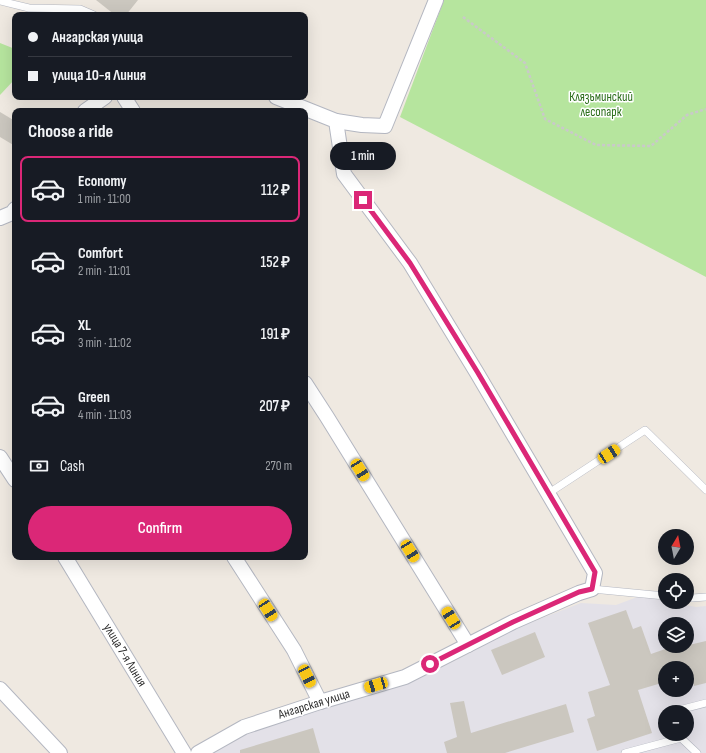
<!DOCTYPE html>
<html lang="en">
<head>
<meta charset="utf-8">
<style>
  body { margin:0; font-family:"Sofia Sans Condensed",sans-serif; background:#242831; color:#f1f3f6; height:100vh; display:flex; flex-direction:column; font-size:15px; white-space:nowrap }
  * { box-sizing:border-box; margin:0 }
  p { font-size:13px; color:#9ea1a6 }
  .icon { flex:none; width:22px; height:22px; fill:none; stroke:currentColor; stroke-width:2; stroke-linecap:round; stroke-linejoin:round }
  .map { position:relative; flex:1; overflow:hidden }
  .panel { position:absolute; left:12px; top:108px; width:296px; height:452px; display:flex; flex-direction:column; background:#171b24; border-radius:8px; box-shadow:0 4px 16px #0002 }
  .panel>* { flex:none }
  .top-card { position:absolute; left:12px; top:12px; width:296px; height:88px; border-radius:8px; box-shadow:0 4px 16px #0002; display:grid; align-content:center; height:88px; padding:0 16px; background:#171b24 }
  .needle { width:26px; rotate:10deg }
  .buttons { position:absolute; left:658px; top:529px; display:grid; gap:8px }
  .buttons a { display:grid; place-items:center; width:36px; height:36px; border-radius:50%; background:#171b24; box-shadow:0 4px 16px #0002; font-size:20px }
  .end { position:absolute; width:18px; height:18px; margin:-9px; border:5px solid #db2777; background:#fff; box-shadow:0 0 0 2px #fff }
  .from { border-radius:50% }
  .bubble { position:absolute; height:28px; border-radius:14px; background:#171b24; box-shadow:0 4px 16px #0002; font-size:13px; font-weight:600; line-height:28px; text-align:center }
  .car { position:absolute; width:12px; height:24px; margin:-12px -6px; border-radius:5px; box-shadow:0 0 3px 1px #0007; background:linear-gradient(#f5c518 24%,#345 0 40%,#f5c518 0 76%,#345 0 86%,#f5c518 0) }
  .top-card b { display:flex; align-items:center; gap:14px; height:38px; font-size:15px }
  .top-card b+b { border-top:1px solid #363941 }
  .top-card i { width:10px; height:10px; background:#f1f3f6 }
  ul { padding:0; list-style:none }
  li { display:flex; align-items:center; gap:12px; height:66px; margin:0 8px 6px; padding:0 8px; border:2px solid transparent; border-radius:8px }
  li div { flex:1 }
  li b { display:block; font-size:15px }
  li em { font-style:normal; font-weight:600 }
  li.selected { border-color:#db2777 }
  li>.icon { width:36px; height:36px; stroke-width:1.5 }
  h2 { padding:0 16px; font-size:18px; line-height:48px }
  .pay { display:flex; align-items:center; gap:10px; height:44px; padding:0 16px; font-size:15px }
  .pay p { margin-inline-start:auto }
  .action { display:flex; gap:8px; margin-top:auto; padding:8px 16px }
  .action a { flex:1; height:46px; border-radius:24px; background:#db2777; color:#fff; font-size:16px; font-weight:600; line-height:46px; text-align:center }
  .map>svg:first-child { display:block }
</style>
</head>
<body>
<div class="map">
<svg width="706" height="753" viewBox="0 0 706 753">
  <rect width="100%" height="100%" fill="#efe9e1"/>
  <!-- industrial -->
  <path fill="#e3e1e8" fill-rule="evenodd" d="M 640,596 L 696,607 L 706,606 L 706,753 L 213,753 L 236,738 L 317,709 L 412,682 L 470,653 L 506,632 L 581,603 L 616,605 ZM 665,624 L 687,624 L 687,646 L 665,646 ZM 665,668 L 687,668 L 687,690 L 665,690 ZM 665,712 L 687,712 L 687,734 L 665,734 Z"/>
  <!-- green -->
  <g fill="#b6e59e">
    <polygon points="444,0 706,0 706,277 400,117"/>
    <polygon points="0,43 15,49 15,79 0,95"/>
  </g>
  <!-- building -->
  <g fill="#cbc7bf">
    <polygon points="96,0 138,0 126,15 115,15"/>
    <polygon points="0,112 15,121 15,146 0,137"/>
    <polygon points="626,610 633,629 641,626 651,654 671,647 672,649 706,641 706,683 694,686 689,668 665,668 665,682 638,690 652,733 597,751 587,719 595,716 588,692 610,685 588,623"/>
    <polygon points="535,632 545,657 502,675 491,650"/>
    <polygon points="464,701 471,733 566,704 574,732 505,753 447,753 444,742 457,737 450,703"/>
    <polygon points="313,728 320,753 240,753 240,750"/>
  </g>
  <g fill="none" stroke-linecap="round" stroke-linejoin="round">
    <!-- lane casing -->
    <g stroke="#b4b7c1" stroke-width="8">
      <g id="lane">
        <polyline points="0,1 29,8 80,9 94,15"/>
        <polyline points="549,493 645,430 706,490"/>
        <polyline points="592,589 665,596"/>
        <polyline points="687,598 692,598 706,597"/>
        <polyline points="671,712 706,703"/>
        <polyline points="679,735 681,738 697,753"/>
        <polyline points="625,753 681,738"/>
      </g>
    </g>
    <!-- street casing -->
    <g stroke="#b4b7c1" stroke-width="16">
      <g id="street">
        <polyline points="124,97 133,111"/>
        <polyline points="85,111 105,97"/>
        <polyline points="336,121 362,125 385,126 436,0"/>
        <polyline points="0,218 12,213 15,209"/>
        <polyline points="305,383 327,417 468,645"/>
        <polyline points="0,457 15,480"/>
        <polyline points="65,557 184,753"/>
        <polyline points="234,557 294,650 320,702"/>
        <polyline points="0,689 60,753"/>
        <polyline points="198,753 244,727 320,702 405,677 513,622 579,593 592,589 595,573 477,373 410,263 344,174 336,121 276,97"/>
      </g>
    </g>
    <!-- path -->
    <polyline stroke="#c9c9c9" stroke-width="2.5" stroke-dasharray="3 2" stroke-linecap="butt" points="463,17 525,63 545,119 596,145 651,146 687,115 706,109"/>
    <!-- lane -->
    <use href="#lane" stroke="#fff" stroke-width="7"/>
    <!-- street -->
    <use href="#street" stroke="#fff" stroke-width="14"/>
  </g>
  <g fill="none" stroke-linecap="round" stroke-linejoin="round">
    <!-- route -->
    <polyline stroke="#db2777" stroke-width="5" points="363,200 410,263 478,373 595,572 592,589 579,592 513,622 430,664"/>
  </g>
  <g text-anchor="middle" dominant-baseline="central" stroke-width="3" stroke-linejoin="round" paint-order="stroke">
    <!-- park labels -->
    <g font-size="13" fill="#2c6e1b" stroke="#fff">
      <text x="601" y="97">Клязьминский<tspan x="601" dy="15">лесопарк</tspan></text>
    </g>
    <!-- street labels -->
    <g font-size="13" fill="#2e2e2e" stroke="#fff">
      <text transform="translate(125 655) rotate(59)">улица 7-я Линия</text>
      <text transform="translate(314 704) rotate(-17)">Ангарская улица</text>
    </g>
  </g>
</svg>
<div class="buttons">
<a><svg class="needle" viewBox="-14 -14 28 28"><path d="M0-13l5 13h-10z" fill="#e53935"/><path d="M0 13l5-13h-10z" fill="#9ea1a6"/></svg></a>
<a><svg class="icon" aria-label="locate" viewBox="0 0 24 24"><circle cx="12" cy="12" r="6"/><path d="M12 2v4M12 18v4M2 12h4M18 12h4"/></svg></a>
<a><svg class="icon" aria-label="layers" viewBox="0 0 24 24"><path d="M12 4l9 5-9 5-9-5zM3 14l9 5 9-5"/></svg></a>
<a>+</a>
<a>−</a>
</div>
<i class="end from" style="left:430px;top:664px"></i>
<i class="end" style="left:363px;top:200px"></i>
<div class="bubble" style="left:330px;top:142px;width:66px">1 min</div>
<i class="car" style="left:609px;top:454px;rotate:57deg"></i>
<i class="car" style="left:360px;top:470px;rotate:148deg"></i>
<i class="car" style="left:410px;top:551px;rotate:148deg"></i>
<i class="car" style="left:268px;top:610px;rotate:147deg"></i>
<i class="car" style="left:451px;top:618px;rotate:328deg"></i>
<i class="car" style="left:307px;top:676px;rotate:154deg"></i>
<i class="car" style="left:376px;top:685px;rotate:254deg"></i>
<div class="top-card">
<b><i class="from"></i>Ангарская улица</b>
<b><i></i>улица 10-я Линия</b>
</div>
<section class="panel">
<h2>Choose a ride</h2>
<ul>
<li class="selected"><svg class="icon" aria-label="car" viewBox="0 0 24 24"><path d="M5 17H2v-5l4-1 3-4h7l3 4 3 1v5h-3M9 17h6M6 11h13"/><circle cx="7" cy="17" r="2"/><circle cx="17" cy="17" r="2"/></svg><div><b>Economy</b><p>1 min · 11:00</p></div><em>112 ₽</em></li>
<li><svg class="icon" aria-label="car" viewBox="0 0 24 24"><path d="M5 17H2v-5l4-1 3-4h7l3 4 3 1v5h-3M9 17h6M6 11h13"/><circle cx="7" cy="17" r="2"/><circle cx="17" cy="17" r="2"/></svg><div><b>Comfort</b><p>2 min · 11:01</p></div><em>152 ₽</em></li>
<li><svg class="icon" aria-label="car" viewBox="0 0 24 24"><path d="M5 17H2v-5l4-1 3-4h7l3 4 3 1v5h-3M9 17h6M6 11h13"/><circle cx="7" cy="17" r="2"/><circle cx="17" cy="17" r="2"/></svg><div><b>XL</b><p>3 min · 11:02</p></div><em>191 ₽</em></li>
<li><svg class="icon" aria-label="car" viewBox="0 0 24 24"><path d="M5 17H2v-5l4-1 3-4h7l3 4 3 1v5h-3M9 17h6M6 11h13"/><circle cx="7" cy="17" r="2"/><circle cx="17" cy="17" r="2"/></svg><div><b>Green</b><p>4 min · 11:03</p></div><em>207 ₽</em></li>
</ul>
<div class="pay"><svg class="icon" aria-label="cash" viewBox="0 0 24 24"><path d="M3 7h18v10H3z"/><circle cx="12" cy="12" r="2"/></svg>Cash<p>270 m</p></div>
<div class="action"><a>Confirm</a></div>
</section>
</div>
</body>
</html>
